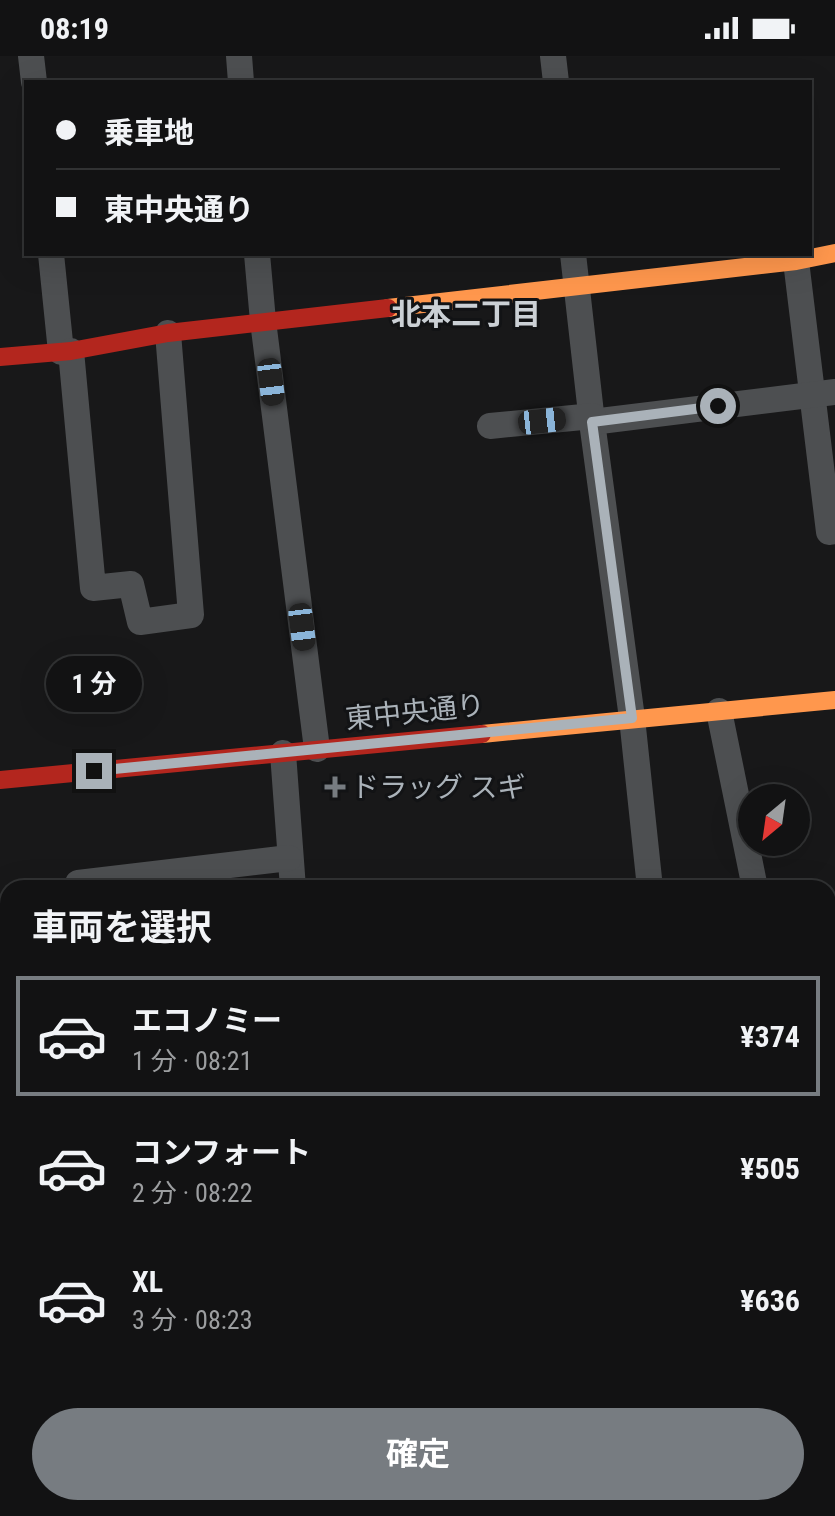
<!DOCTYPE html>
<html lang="ja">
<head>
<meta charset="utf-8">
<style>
  body { margin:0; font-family:"Roboto Condensed","Noto Sans JP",sans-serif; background:#1b1b1c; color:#f1f3f6; height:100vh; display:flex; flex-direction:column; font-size:30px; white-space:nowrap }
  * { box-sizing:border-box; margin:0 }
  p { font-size:26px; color:#9c9ea0 }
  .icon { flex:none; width:44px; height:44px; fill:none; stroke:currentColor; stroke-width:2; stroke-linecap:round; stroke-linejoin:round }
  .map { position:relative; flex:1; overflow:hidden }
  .drawer { position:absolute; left:0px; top:824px; width:836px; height:636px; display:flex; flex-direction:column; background:#121213; border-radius:24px 24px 0 0; box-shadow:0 8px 32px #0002,0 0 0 2px #313233 }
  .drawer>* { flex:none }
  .guide { position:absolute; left:24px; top:24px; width:788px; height:176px; border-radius:0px; box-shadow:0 8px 32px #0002,0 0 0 2px #313233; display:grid; align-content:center; height:176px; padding:0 32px; background:#121213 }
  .needle { width:52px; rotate:209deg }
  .fabs { position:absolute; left:738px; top:728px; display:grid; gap:16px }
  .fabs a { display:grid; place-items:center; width:72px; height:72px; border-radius:50%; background:#121213; box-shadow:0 8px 32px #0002,0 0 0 2px #313233; font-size:40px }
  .end { position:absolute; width:36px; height:36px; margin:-18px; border:10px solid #aab2b9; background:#111; box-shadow:0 0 0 4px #111 }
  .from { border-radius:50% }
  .bubble { position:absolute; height:56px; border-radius:28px; background:#121213; box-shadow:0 8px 32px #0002,0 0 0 2px #313233; font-size:26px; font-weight:700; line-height:56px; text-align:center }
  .car { position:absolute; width:24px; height:48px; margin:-24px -12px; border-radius:10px; box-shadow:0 0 6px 2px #0007; background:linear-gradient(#222 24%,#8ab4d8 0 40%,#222 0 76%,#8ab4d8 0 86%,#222 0) }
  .guide b { display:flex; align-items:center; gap:28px; height:76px; font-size:30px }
  .guide b+b { border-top:2px solid #313233 }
  .guide i { width:20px; height:20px; background:#f1f3f6 }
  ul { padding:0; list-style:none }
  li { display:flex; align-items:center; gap:24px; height:120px; margin:0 16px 12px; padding:0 16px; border:4px solid transparent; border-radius:0px }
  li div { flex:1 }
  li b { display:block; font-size:30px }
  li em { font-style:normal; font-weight:700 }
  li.selected { border-color:#777c81 }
  li>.icon { width:72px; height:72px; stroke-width:1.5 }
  h2 { padding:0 32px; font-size:36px; line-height:96px }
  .primary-button { display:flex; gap:16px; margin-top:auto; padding:16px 32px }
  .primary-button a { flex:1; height:92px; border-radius:48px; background:#777c81; color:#fff; font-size:32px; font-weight:700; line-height:92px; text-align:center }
  .status { display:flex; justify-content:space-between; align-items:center; height:56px; padding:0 40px; background:#121213; direction:ltr }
  .status svg { height:22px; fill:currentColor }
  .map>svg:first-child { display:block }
</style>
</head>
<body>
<div class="status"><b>08:19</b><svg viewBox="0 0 49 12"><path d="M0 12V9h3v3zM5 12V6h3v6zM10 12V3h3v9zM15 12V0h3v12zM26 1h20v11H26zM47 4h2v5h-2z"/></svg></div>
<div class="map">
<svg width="835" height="1460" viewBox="0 0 835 1460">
  <rect width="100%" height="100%" fill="#181819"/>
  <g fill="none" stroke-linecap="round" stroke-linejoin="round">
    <!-- street -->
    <g stroke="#4d4f51" stroke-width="26">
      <polyline points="31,0 34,26"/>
      <polyline points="239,0 241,26"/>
      <polyline points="553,0 556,26"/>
      <polyline points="51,198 61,296"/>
      <polyline points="257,198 263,265 317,693"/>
      <polyline points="573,198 592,366 632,662 650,832"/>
      <polyline points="796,205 829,476 835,475"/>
      <polyline points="71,295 93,532 131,528 140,566 191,559 168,277"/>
      <polyline points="592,366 835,336"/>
      <polyline points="490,370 593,360"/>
      <polyline points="719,655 755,832"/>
      <polyline points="283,697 293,832"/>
      <polyline points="79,832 78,827 289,802"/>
      <polyline points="828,914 835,913"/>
      <polyline points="0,1012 8,1012"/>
      <polyline points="828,1133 835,1160"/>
      <polyline points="828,1220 835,1218"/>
      <polyline points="0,1295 8,1294"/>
      <polyline points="0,1414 5,1460"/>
      <polyline points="506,1452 511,1460"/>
      <polyline points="774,1452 774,1460"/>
      <polyline points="378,1460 391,1452"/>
    </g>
    <!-- slow -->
    <g stroke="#ff974d" stroke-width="18">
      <polyline points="388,252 796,205 835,197"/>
      <polyline points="482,678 835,644"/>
    </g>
    <!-- jam -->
    <g stroke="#b3261e" stroke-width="18">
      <polyline points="0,301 71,295 168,277 388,252"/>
      <polyline points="0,724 482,678"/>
    </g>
  </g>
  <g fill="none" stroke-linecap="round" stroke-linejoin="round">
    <!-- route -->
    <polyline stroke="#aab2b9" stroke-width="10" points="94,715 632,662 592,366 718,350"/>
  </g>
  <!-- markers -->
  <path fill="#777c81" stroke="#121315" stroke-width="3" d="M331 719h8v8h8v8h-8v8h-8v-8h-8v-8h8z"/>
  <g text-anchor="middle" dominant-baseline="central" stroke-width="6" stroke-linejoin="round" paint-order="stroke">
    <!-- street labels -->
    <g font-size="28" fill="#aab2b9" stroke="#121315">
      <text transform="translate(415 656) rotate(-6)">東中央通り</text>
    </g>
    <!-- poi labels -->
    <g font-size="28" fill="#aab2b9" stroke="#121315" text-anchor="start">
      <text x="351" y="731">ドラッグ スギ</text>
    </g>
    <!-- neighbourhood labels -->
    <g font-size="30" font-weight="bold" fill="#cbd0d5" stroke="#121315">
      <text x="466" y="258">北本二丁目</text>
    </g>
  </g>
</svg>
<div class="fabs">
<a><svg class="needle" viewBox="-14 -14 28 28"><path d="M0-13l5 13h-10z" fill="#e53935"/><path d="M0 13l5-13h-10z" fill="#9c9ea0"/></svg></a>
</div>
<i class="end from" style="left:718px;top:350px"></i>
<i class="end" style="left:94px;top:715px"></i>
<div class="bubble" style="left:46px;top:600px;width:96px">1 分</div>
<i class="car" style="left:271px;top:326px;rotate:173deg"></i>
<i class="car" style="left:542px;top:365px;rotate:84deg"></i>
<i class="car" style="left:302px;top:571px;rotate:173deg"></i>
<div class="guide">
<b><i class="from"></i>乗車地</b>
<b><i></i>東中央通り</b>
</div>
<section class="drawer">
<h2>車両を選択</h2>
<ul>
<li class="selected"><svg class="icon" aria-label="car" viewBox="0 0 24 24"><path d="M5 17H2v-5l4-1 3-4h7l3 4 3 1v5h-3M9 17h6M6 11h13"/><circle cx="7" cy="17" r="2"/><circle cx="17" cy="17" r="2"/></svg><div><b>エコノミー</b><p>1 分 · 08:21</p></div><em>¥374</em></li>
<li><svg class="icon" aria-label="car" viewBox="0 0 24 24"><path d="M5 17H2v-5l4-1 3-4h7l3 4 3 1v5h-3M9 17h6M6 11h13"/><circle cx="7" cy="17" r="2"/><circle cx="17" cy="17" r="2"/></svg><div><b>コンフォート</b><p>2 分 · 08:22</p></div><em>¥505</em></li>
<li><svg class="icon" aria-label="car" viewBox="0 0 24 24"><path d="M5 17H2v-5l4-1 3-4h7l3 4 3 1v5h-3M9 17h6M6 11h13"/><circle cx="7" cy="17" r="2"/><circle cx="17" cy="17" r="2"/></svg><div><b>XL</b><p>3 分 · 08:23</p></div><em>¥636</em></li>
</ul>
<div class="primary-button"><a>確定</a></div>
</section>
</div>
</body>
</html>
